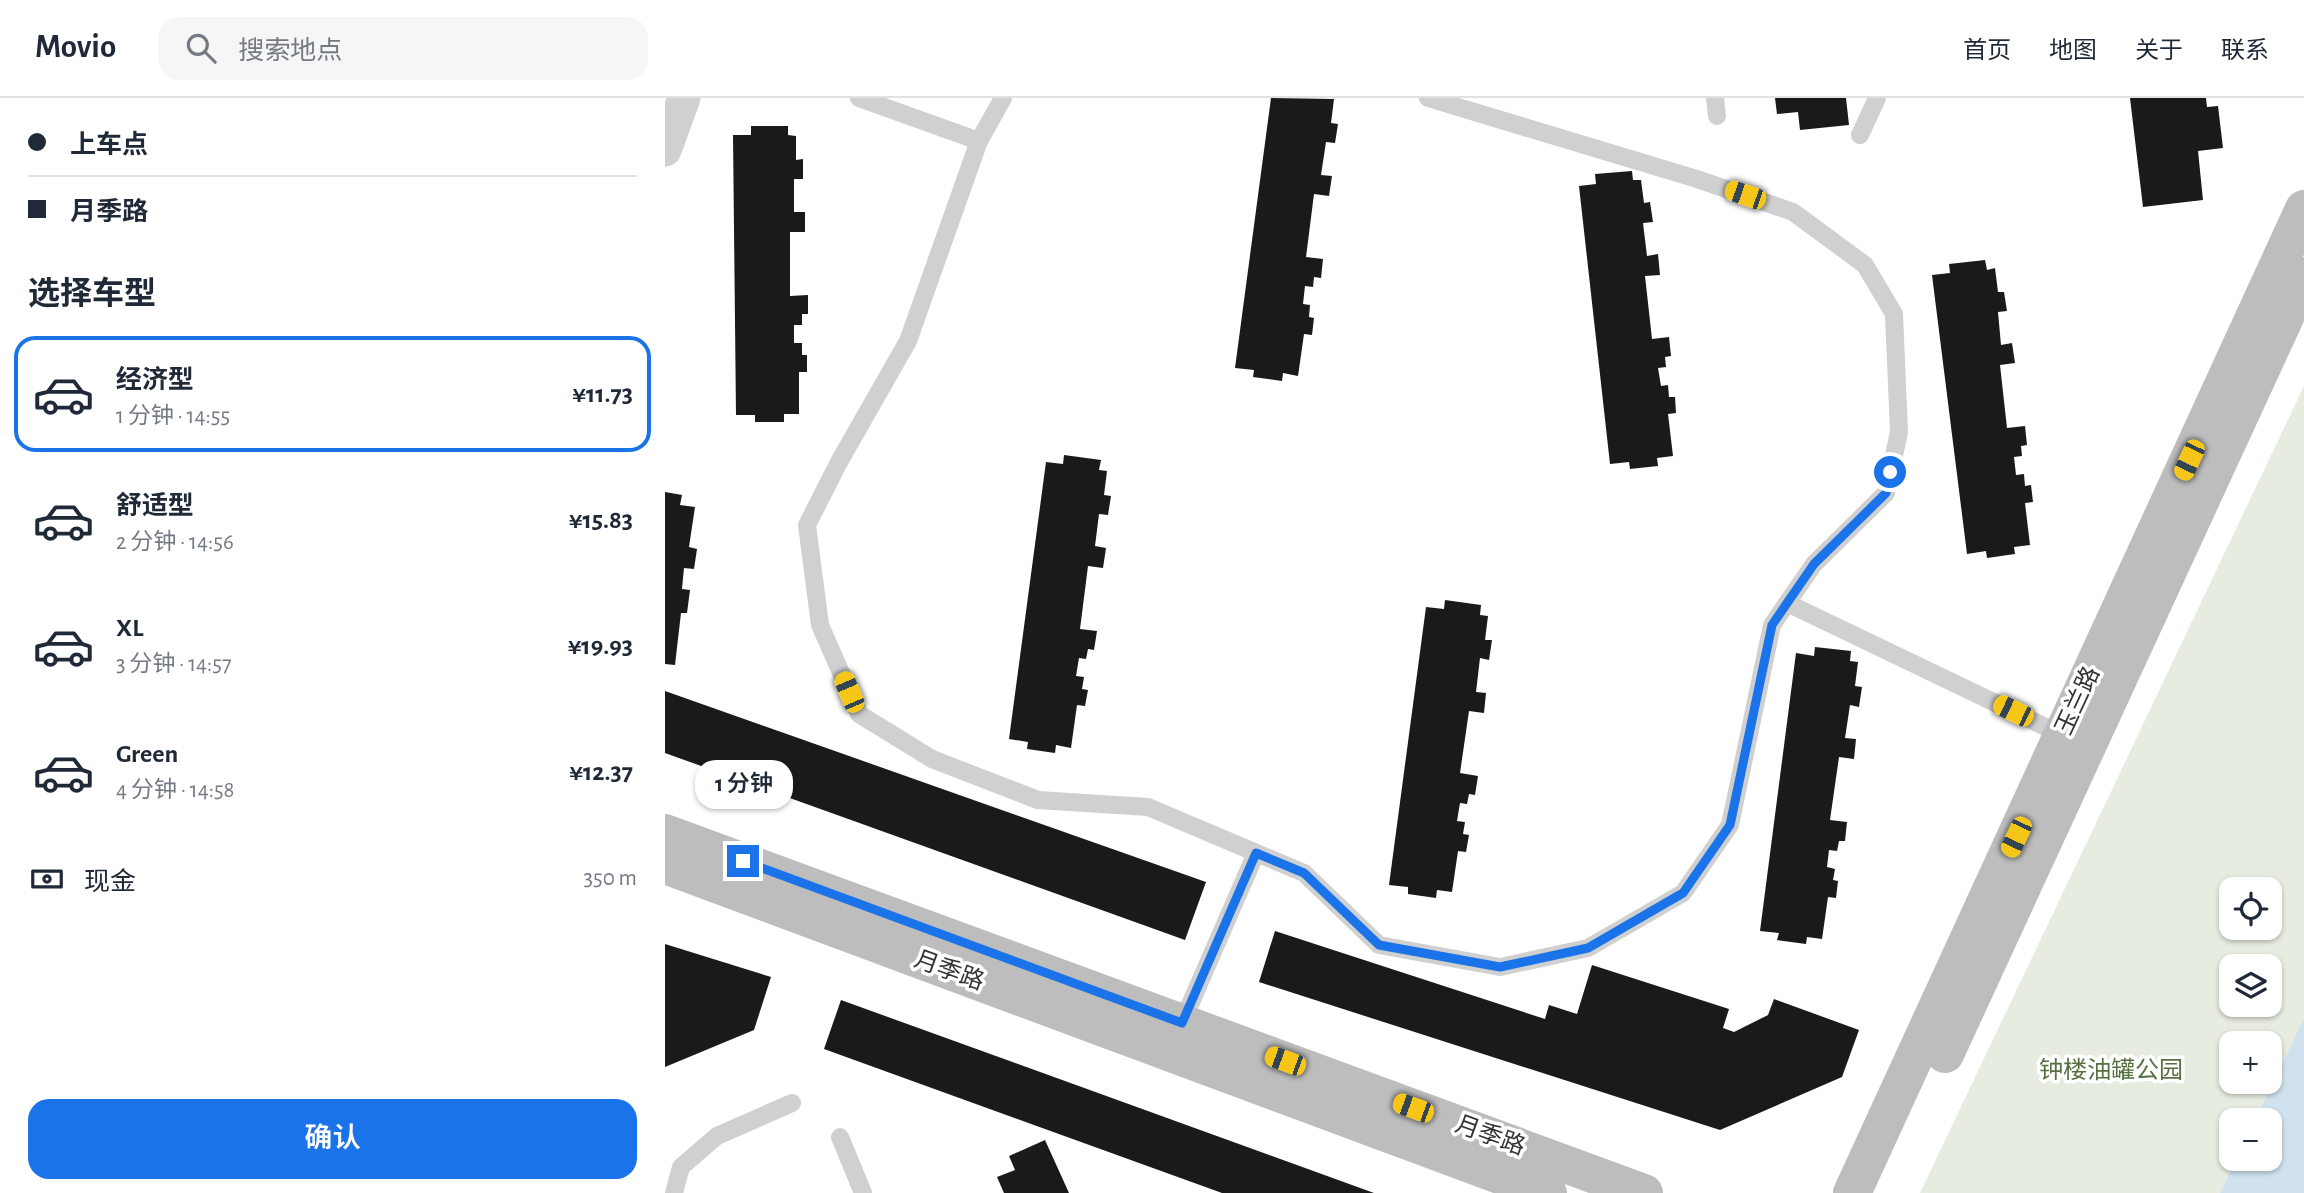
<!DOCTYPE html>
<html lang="zh">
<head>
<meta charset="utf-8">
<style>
  body { margin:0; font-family:"Alegreya Sans","Noto Sans SC",sans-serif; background:#f6f6f7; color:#1f2937; height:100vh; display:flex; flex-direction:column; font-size:26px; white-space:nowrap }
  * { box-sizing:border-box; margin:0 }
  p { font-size:23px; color:#747a83 }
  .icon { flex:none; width:38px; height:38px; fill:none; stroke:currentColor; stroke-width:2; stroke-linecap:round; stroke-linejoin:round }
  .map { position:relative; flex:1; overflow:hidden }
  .sheet { display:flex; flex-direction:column; background:#fff; width:665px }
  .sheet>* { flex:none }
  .top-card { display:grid; align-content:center; height:154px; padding:0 28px; background:#fff }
  .controls { position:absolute; left:1554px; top:779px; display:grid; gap:14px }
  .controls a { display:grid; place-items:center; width:63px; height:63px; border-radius:14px; background:#fff; box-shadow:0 2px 5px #0004; font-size:35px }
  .end { position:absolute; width:32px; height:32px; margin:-16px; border:9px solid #1a73e8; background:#fff; box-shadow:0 0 0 4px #fff }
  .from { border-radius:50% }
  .bubble { position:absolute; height:49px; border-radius:21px; background:#fff; box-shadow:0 2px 5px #0004; font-size:23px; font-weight:600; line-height:49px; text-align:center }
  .car { position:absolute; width:21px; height:42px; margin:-21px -10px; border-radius:9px; box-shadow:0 0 5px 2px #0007; background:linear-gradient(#f5c518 24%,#345 0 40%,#f5c518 0 76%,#345 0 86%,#f5c518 0) }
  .top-card b { display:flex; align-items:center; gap:24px; height:66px; font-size:26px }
  .top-card b+b { border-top:2px solid #e0e1e3 }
  .top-card i { width:18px; height:18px; background:#1f2937 }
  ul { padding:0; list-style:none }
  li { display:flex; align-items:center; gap:21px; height:116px; margin:0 14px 10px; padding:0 14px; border:4px solid transparent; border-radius:21px }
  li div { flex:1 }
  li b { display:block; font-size:26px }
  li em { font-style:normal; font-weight:600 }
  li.on { border-color:#1a73e8 }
  li>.icon { width:63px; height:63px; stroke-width:1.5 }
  h2 { padding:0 28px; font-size:32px; line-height:84px }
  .pay { display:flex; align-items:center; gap:18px; height:77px; padding:0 28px; font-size:26px }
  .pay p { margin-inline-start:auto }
  .primary-button { display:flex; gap:14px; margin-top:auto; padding:14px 28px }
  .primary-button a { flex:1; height:80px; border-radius:21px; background:#1a73e8; color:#fff; font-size:28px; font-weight:600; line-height:80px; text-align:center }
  header { display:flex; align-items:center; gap:42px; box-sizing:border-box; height:98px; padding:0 35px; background:#fff; border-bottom:2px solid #e0e1e3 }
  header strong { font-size:33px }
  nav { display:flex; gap:38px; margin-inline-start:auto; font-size:24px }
  .search { width:490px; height:63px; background:#f6f6f7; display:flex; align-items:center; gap:18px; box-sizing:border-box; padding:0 24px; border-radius:21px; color:#747a83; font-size:26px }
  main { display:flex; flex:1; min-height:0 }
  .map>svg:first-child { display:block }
</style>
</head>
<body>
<header>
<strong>Movio</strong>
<div class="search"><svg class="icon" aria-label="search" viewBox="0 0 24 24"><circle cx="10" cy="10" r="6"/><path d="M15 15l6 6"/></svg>搜索地点</div>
<nav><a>首页</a><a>地图</a><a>关于</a><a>联系</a></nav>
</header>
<main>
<section class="sheet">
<div class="top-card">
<b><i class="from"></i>上车点</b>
<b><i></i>月季路</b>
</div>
<h2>选择车型</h2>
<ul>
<li class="on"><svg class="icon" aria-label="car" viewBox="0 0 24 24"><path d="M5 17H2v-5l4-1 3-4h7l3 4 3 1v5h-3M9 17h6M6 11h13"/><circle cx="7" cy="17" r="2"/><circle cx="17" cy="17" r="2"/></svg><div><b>经济型</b><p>1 分钟 · 14:55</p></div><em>¥11.73</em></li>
<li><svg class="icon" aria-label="car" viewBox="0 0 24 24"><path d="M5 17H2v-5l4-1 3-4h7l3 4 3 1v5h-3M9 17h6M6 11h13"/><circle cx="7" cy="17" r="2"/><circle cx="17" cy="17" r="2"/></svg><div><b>舒适型</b><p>2 分钟 · 14:56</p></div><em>¥15.83</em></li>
<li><svg class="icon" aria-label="car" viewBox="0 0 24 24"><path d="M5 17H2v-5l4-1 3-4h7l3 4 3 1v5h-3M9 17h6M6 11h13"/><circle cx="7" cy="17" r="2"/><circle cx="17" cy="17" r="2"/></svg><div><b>XL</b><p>3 分钟 · 14:57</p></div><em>¥19.93</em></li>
<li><svg class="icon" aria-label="car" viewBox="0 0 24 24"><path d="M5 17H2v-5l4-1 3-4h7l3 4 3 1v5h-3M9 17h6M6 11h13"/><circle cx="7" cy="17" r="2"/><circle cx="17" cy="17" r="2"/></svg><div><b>Green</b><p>4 分钟 · 14:58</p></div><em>¥12.37</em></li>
</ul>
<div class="pay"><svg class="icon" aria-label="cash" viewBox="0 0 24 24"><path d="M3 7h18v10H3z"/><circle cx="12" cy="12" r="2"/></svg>现金<p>350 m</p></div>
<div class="primary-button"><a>确认</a></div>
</section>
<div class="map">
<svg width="1639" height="1095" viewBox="0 0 1639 1095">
  <rect width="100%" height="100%" fill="#fff"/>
  <!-- green -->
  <path fill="#e6ecdf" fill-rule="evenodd" d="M 1639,288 L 1639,920 L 1590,1022 L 1566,1022 L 1566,1060 L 1571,1061 L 1555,1095 L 1255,1095 ZM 1566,791 L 1605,791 L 1605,830 L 1566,830 ZM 1566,868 L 1605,868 L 1605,906 L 1566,906 ZM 1566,945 L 1605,945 L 1605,984 L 1566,984 Z"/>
  <!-- water -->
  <polygon fill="#cfe2ee" points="1639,920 1639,1095 1555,1095 1571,1061 1605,1060 1605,1022 1590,1022"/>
  <!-- building -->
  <g fill="#1a1a1a">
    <polygon points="606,0 669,1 666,25 673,26 670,45 661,44 656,77 667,78 664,98 649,96 641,159 658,161 656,180 649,179 648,189 640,188 638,206 645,207 644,219 649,220 647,237 639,236 633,278 618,275 617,283 588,279 589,272 570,270"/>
    <polygon points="1110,0 1181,0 1184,27 1135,32 1133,14 1112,16"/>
    <polygon points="1465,0 1541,0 1542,9 1553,8 1558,50 1533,53 1538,102 1478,109"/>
    <polygon points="86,28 123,28 123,37 131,38 131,62 138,61 138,81 129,81 129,114 140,114 140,134 125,134 125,198 143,197 143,216 137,216 137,227 129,227 129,245 137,245 137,257 142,257 142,274 134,274 134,316 119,316 119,324 90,324 90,317 71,317 68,37 86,37"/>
    <polygon points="967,73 968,82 976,82 979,105 985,104 988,124 978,125 982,158 993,156 995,177 980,178 987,241 1004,239 1006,258 1000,259 1001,269 993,270 996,288 1003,287 1004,299 1010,299 1011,315 1003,316 1008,358 992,360 993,368 965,371 964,364 945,366 914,88 931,86 930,76"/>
    <polygon points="1320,162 1322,172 1330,170 1333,194 1339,194 1342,213 1333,214 1336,247 1347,245 1350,265 1335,267 1342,330 1360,328 1362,347 1356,348 1357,358 1349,359 1351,377 1359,376 1360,388 1366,387 1368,404 1360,405 1365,447 1349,449 1350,456 1322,460 1321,453 1302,456 1267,177 1285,175 1284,166"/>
    <polygon points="399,357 436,362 434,372 442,373 439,397 446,398 443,417 434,416 430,448 441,450 438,470 423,468 415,531 432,533 429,552 423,551 421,561 414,560 411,578 419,579 417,591 423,592 420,608 412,607 406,650 391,647 390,655 362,651 363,644 344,641 381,364 398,366"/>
    <polygon points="0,394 17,397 15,407 30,409 24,449 32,451 29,471 19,470 17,491 25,492 22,515 16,515 10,567 0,566"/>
    <polygon points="780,502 816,507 815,517 823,518 820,542 827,542 824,562 815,560 811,594 821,595 819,615 804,613 795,675 813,678 810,697 804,696 802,706 795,705 792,723 800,724 798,736 804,737 801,754 793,753 787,794 772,792 771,800 743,796 743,789 724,787 761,509 779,511"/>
    <polygon points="1150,549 1186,553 1185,563 1193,564 1190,588 1197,589 1194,609 1185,607 1180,640 1191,641 1189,661 1174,659 1165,722 1182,724 1180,743 1174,743 1172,753 1164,752 1162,769 1170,771 1168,782 1173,783 1171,800 1163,799 1157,841 1142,839 1141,846 1112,842 1114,835 1095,833 1131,555 1149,558"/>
    <polygon points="0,593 541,784 520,842 0,655"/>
    <polygon points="610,833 880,921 884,907 912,916 927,867 1064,911 1058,930 1069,934 1103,917 1109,901 1194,932 1177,979 1055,1032 594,884"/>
    <polygon points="0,846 106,879 89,932 0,969"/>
    <polygon points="176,902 709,1095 557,1095 159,951"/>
    <polygon points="380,1042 404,1095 339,1095 332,1079 350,1072 344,1058"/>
  </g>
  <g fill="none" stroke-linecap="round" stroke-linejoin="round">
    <!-- lane -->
    <g stroke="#d0d0d0" stroke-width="18">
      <polyline points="194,0 314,43"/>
      <polyline points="338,0 314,43 243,243 174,364 142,427 155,527 194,616 267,661 373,702 483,709 639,775 714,847 835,869 923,850 1018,795 1065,727 1107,527 1149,466 1221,395 1234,334 1229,216 1200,167 1128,114 1032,81 763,0"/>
      <polyline points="1050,0 1052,18"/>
      <polyline points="1195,37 1212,0"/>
      <polyline points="1122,505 1397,637"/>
      <polyline points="517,925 591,755"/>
      <polyline points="175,1039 198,1095"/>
      <polyline points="9,1095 16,1069 52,1038 127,1005"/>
    </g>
    <!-- street -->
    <polyline stroke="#d0d0d0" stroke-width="33" points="0,52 19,0"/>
    <!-- secondary -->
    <g stroke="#bdbdbd" stroke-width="38">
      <polyline points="0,735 979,1095"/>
      <polyline points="0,767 883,1095"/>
      <polyline points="1280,956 1639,178"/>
      <polyline points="1187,1095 1639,111"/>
    </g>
  </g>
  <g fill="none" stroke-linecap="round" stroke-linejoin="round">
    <!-- route -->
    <polyline stroke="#1a73e8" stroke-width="9" points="78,763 517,925 591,755 639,775 714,847 835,869 923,850 1018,795 1065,727 1107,527 1149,466 1221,395 1225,374"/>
  </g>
  <g text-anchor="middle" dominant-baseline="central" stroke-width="7" stroke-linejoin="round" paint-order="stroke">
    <!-- street labels -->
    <g font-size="24" fill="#333" stroke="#fff">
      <text transform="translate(1413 603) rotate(-65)">玉兰路</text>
      <text transform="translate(284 873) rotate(20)">月季路</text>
      <text transform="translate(825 1038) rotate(20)">月季路</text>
    </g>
    <!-- park labels -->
    <g font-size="24" fill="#56703f" stroke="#fff">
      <text x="1446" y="973">钟楼油罐公园</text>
    </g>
  </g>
</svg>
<div class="controls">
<a><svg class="icon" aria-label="locate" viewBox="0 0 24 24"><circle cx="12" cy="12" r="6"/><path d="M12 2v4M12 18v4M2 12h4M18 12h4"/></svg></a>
<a><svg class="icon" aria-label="layers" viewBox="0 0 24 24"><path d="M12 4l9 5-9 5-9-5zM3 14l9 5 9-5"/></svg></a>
<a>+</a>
<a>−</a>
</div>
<i class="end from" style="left:1225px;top:374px"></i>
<i class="end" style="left:78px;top:763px"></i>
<div class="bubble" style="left:30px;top:662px;width:98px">1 分钟</div>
<i class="car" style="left:1080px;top:97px;rotate:289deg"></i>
<i class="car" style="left:1524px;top:362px;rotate:205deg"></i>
<i class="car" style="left:184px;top:594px;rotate:337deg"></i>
<i class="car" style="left:1348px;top:613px;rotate:296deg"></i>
<i class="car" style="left:1351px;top:739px;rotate:205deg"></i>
<i class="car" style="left:620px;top:963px;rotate:290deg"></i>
<i class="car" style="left:748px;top:1010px;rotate:290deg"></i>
</div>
</main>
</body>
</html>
